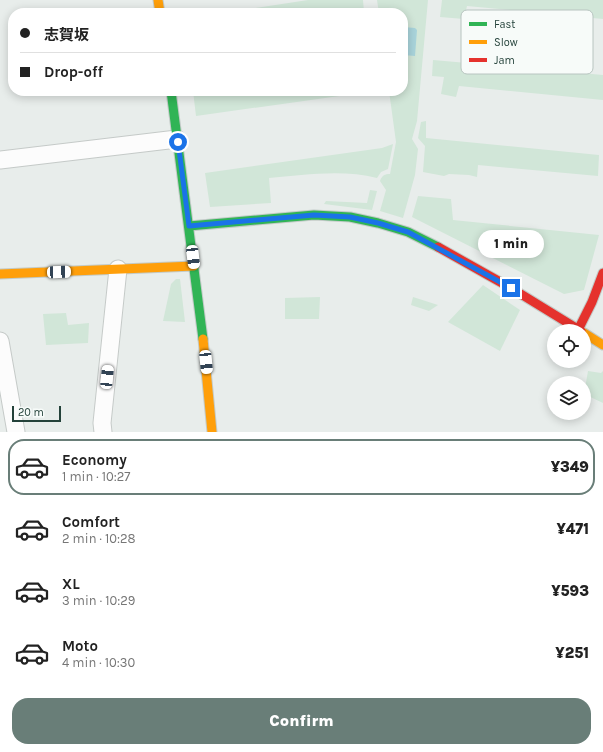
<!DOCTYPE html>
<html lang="en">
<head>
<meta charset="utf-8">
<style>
  body { margin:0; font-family:Karla,"Noto Sans JP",sans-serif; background:#f2f2f2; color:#222; height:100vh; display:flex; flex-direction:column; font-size:15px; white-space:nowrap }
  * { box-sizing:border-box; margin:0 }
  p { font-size:13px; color:#767676 }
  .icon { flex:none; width:22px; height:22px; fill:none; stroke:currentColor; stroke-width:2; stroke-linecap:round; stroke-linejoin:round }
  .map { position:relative; height:432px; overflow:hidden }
  .drawer { display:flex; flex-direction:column; background:#fff; flex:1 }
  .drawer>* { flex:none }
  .guide { position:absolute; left:8px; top:8px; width:400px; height:88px; border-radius:16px; box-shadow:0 2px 10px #0003; display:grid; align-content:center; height:88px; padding:0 12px; background:#fff }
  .tools { position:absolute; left:547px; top:324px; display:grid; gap:8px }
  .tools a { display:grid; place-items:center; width:44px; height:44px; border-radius:50%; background:#fff; box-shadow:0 2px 10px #0003; font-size:20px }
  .scale { position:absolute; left:12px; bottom:10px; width:49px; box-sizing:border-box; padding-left:4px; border:2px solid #24423a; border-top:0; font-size:11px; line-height:14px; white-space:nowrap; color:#24423a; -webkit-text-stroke:3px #f7fbf9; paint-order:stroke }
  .end { position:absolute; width:18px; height:18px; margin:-9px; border:5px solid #1a73e8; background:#fff; box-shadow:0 0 0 2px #fff }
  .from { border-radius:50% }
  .bubble { position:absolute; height:28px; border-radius:14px; background:#fff; box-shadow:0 2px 10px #0003; font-size:13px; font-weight:800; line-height:28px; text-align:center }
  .car { position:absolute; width:12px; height:24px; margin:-12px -6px; border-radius:5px; box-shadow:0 0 3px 1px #0007; background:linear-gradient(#fff 24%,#345 0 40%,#fff 0 76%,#345 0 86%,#fff 0) }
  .guide b { display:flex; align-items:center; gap:14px; height:38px; font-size:15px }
  .guide b+b { border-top:1px solid #e0e0e0 }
  .guide i { width:10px; height:10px; background:#222 }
  ul { padding:7px 0 0; list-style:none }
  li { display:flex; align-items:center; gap:12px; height:56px; margin:0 8px 6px; padding:0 4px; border:2px solid transparent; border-radius:16px }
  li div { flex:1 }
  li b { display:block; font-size:15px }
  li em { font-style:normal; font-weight:800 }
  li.active { border-color:#697e78 }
  li>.icon { width:36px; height:36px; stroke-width:1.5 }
  .button { display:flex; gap:8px; margin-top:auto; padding:8px 12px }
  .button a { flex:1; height:46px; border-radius:16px; background:#697e78; color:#fff; font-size:16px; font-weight:800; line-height:46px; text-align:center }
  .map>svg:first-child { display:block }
</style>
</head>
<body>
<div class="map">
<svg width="603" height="432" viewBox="0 0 603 432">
  <rect width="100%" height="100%" fill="#e8edeb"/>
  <!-- green -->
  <g fill="#d1e6d8">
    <polygon points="308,0 363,0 364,12 223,13"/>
    <path d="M 377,0 L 428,0 L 417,121 L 412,139 L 418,149 L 415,175 L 403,218 L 380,211 L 386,190 L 380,181 C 382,175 385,174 390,174 L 396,142 L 389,91 L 403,91 L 403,13 L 379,13 Z"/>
    <polygon points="442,0 603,0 603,19 467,6 464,19 440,17"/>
    <polygon points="433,60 603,75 603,100 459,86 456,97 441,94 444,77 432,76"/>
    <polygon points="193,91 200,91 201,96 237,91 375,91 196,116"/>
    <polygon points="426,121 426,138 599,155 598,176 478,165 477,177 469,175 449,174 444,176 423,172 425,146 418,138 421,122"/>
    <path d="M 393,144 L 388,169 L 381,172 L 377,178 C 343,169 303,175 269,178 L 271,203 L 210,207 L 205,173 L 382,148 Z"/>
    <polygon points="370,190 377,191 372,210 324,204 326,201 367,203"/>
    <polygon points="418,196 451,199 453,220 599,235 584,290 564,294 412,217"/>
    <polygon points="176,279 180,279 185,322 163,321 171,284"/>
    <polygon points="483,285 520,310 500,351 448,322"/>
    <polygon points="320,297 319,319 285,319 285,298"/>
    <polygon points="413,297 438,305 429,311 411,305"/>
    <polygon points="66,313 68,325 89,323 88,343 46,345 43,314"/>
    <polygon points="588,371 601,373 603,371 603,403 584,394"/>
  </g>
  <!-- water -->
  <polygon fill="#a9d4db" points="403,27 415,28 417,30 415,56 403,55"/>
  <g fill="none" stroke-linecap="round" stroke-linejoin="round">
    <!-- street casing -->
    <g stroke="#c5cac8" stroke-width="19">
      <g id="street">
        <polyline points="0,160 177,139"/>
        <polyline points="0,341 16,432"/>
        <polyline points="103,432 102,423 118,269"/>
      </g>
    </g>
    <!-- fast casing -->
    <g stroke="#c3cbc8" stroke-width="11">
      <g id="fast">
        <polyline points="171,91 203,339"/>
        <polyline points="189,226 314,215 350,217 378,223 408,232 438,247"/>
      </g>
    </g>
    <!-- slow casing -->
    <g stroke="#c3cbc8" stroke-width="11">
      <g id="slow">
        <polyline points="158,0 160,13"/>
        <polyline points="0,274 194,266"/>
        <polyline points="584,333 603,345"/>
        <polyline points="203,339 212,432"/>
      </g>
    </g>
    <!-- jam casing -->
    <g stroke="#c3cbc8" stroke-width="11">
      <g id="jam">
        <polyline points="438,247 511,288 581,331"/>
        <polyline points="578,330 592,302 603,273"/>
      </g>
    </g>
    <!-- street -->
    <use href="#street" stroke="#fcfcfc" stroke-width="17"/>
    <!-- fast -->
    <use href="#fast" stroke="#30b455" stroke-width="9"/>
    <!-- slow -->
    <use href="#slow" stroke="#ff9f0a" stroke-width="9"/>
    <!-- jam -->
    <use href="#jam" stroke="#e5322d" stroke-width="9"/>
  </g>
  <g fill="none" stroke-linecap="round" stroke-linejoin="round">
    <!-- route -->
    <polyline stroke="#1a73e8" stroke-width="5" points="178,142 189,226 314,215 350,217 378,223 408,232 511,288"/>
  </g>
  <!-- legend -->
  <rect x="461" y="10" width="132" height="64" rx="6" fill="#f7fbf9" stroke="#b8c4c0" stroke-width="1"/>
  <rect x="469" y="22" width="18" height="4" fill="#30b455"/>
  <rect x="469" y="40" width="18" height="4" fill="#ff9f0a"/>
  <rect x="469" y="58" width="18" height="4" fill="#e5322d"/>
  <g font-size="11" fill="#24423a">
    <text x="494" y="28">Fast</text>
    <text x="494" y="46">Slow</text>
    <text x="494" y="64">Jam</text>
  </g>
</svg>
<div class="tools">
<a><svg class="icon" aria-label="locate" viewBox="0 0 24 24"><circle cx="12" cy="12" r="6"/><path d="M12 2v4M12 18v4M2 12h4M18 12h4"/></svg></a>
<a><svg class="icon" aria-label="layers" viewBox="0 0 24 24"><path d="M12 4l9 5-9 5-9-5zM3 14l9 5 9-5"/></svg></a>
</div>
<div class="scale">20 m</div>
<i class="end from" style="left:178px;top:142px"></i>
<i class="end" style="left:511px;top:288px"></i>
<div class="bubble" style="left:478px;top:230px;width:66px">1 min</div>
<i class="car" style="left:193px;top:257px;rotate:173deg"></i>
<i class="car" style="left:59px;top:272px;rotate:88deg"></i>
<i class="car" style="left:206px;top:362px;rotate:174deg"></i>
<i class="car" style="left:107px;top:377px;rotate:6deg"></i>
<div class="guide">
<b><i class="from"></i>志賀坂</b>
<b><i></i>Drop-off</b>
</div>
</div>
<section class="drawer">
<ul>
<li class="active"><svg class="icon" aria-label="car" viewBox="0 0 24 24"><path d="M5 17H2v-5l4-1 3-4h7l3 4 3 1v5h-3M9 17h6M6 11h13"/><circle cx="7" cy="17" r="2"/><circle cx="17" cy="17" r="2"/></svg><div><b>Economy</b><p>1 min · 10:27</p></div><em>¥349</em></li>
<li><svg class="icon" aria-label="car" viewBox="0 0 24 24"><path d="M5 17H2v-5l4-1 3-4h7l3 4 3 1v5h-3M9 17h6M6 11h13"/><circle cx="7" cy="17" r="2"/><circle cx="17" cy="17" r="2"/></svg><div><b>Comfort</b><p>2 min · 10:28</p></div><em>¥471</em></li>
<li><svg class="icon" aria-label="car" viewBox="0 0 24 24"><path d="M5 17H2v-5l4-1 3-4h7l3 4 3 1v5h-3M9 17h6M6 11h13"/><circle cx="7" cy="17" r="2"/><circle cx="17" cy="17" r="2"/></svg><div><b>XL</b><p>3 min · 10:29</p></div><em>¥593</em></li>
<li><svg class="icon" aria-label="car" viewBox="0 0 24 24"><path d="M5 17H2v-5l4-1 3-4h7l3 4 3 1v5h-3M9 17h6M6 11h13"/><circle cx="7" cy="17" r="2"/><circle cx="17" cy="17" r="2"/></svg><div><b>Moto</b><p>4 min · 10:30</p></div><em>¥251</em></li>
</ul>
<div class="button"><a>Confirm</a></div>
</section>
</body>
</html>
